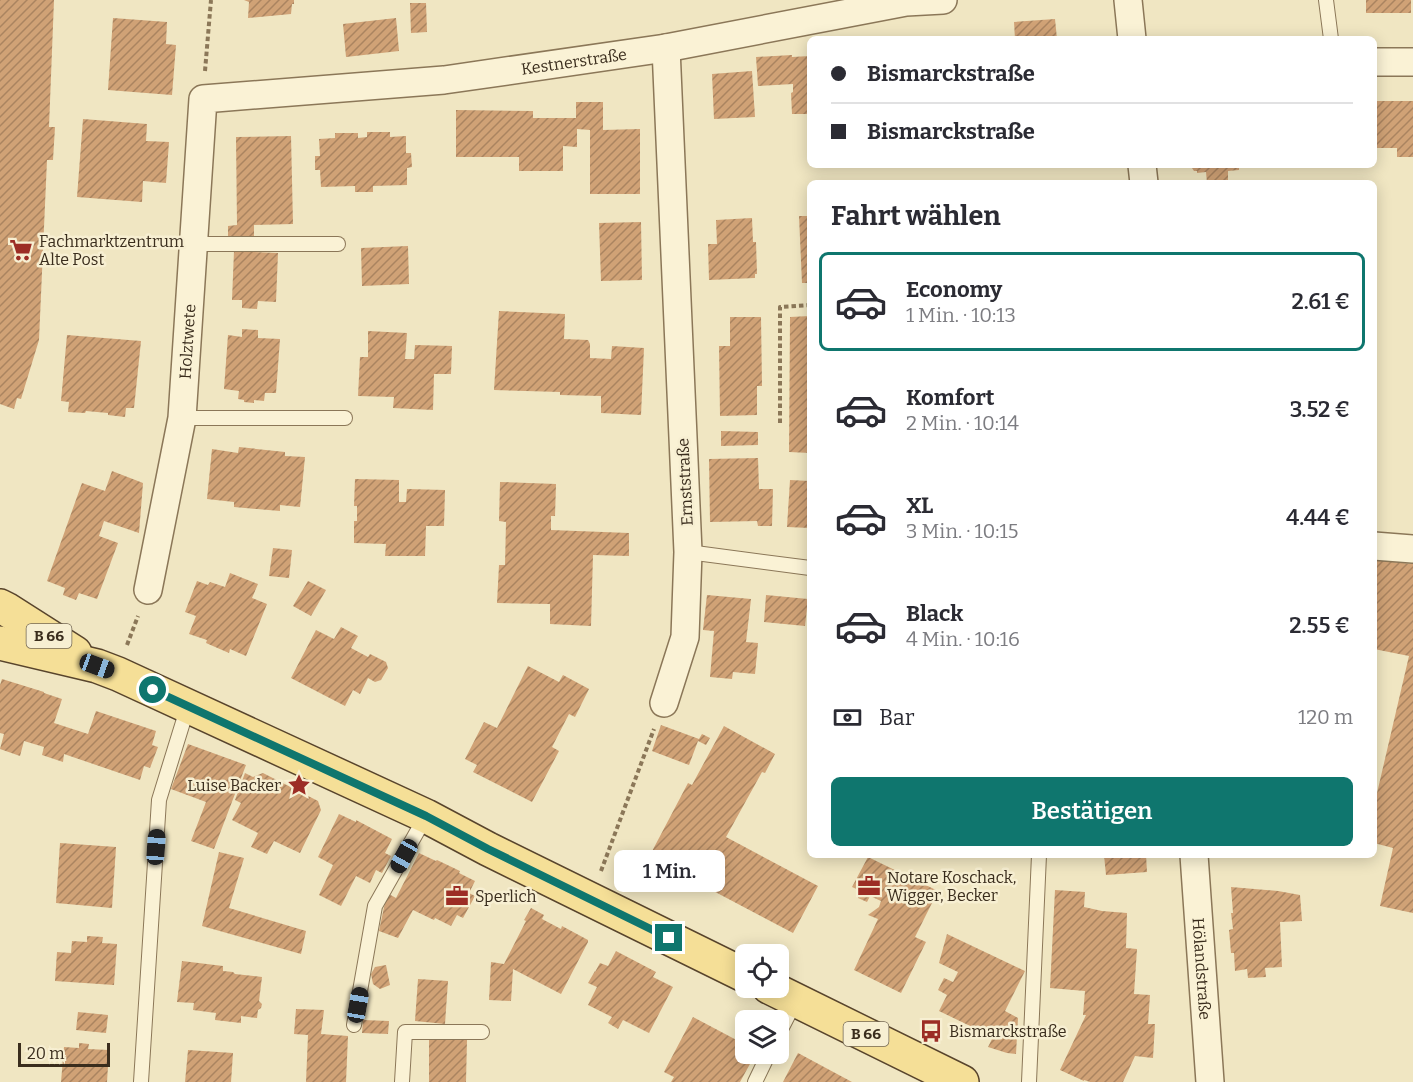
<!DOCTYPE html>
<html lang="de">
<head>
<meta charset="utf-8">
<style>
  body { margin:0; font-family:Bitter,serif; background:#f7f7f7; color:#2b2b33; height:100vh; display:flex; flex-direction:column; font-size:22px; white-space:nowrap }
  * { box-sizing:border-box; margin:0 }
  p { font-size:20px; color:#7c7c81 }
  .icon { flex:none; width:33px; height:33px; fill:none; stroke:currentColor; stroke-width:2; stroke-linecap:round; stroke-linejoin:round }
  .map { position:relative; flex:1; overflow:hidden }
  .sheet { position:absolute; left:807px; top:180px; width:570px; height:678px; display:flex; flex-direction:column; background:#fff; border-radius:9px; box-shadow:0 3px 15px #0003 }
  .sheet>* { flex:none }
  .banner { position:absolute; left:807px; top:36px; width:570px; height:132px; border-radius:9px; box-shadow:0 3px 15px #0003; display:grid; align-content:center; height:132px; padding:0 24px; background:#fff }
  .controls { position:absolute; left:735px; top:944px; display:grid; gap:12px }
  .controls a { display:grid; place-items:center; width:54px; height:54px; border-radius:9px; background:#fff; box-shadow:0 3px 15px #0003; font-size:30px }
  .scale { position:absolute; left:18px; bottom:15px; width:92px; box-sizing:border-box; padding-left:6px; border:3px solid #3a2d1d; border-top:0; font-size:16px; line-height:21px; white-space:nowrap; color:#3a2d1d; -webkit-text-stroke:4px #f7efd2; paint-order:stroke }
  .end { position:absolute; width:27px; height:27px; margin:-14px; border:8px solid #0f766e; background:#fff; box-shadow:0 0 0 3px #fff }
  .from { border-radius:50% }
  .bubble { position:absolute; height:42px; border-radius:9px; background:#fff; box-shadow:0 3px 15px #0003; font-size:20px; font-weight:600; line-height:42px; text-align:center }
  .car { position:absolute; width:18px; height:36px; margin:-18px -9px; border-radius:8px; box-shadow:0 0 4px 2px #0007; background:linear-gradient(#222 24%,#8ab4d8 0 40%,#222 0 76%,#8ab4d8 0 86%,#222 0) }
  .banner b { display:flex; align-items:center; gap:21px; height:57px; font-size:22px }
  .banner b+b { border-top:2px solid #e1e1e2 }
  .banner i { width:15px; height:15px; background:#2b2b33 }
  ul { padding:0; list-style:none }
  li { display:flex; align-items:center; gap:18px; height:99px; margin:0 12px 9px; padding:0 12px; border:3px solid transparent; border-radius:9px }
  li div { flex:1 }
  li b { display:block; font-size:22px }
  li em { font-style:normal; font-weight:600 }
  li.on { border-color:#0f766e }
  li>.icon { width:54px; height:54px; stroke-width:1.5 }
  h2 { padding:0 24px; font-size:27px; line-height:72px }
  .pay { display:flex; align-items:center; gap:15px; height:66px; padding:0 24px; font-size:22px }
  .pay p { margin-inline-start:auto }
  .button { display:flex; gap:12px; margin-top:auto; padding:12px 24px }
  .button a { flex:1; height:69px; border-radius:9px; background:#0f766e; color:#fff; font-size:24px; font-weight:600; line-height:69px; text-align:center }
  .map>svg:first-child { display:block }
</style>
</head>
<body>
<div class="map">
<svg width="1413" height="1082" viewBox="0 0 1413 1082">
  <defs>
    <pattern id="building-hatch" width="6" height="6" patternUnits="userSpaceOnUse" patternTransform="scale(1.5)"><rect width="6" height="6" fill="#d0a276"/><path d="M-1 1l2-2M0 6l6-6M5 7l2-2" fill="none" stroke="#aa8460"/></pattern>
  </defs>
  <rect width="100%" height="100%" fill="#f0e6c2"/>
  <!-- building -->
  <g fill="url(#building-hatch)">
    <polygon points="0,0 54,0 49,127 55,127 53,160 47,160 39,340 21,399 17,398 14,409 0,404"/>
    <polygon points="244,0 294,0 294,4 292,4 291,14 248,18 249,2"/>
    <rect x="1366" y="0" width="45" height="13"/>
    <polygon points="410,3 426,3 427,32 411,33"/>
    <polygon points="113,18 167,22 166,44 176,45 172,95 108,90"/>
    <polygon points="396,18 399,51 346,57 343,24"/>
    <polygon points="1055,19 1057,39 1015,39 1014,22"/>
    <polygon points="792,55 792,57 810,56 810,114 792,114 791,93 793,92 793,84 758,86 756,57"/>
    <polygon points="752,71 755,117 714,119 712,74"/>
    <polygon points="1374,101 1413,101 1413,157 1397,157 1397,148 1374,148"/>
    <polygon points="576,102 603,102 603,130 640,129 640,194 590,194 590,130 577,129 577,147 563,146 563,171 519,171 519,157 456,157 456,110 533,111 533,118 576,118"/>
    <polygon points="83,119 147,124 146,141 169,142 166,183 143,181 142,202 77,197"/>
    <polygon points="367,132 390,132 390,137 406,136 406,153 411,153 412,167 407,168 407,185 373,186 373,192 355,192 355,186 321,187 320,170 315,170 315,156 320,156 319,139 335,138 335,133 358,133 358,138 367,137"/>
    <polygon points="291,136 293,224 254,225 254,239 228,240 228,226 237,225 236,137"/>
    <polygon points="1062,165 1080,165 1080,167 1062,168"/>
    <polygon points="1190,165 1239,165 1239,170 1228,171 1228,183 1207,183 1206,172 1197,173 1197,171 1194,171"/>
    <polygon points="799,216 810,216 810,283 802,283"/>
    <polygon points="752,218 753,242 756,242 757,274 755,274 755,278 709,280 708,244 717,244 716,220"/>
    <polygon points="641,222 642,280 601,281 599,223"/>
    <polygon points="408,246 409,284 362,286 361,248"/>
    <polygon points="234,251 278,253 276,302 258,301 257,309 242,308 242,300 232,300"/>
    <polygon points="499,311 565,314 564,339 588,340 590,344 590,358 611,359 612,346 644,348 641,415 601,413 601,396 560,395 560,392 494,390"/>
    <polygon points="810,316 810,453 789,452 790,317"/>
    <polygon points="730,317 761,317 762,386 757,386 757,415 720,416 719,346 730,346"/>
    <polygon points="242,329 258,330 258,338 280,339 276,393 265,393 264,401 254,400 254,403 244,402 244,400 238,399 239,391 224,389 228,335 242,337"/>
    <polygon points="368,331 407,333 405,359 414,359 415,345 452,346 451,374 434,374 433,410 393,408 394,397 358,396 360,357 368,357"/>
    <polygon points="67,335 141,341 134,408 126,408 125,417 108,415 108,413 86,411 85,413 68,412 69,402 61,401"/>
    <polygon points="721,431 758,432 758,445 721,446"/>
    <polygon points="239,447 285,452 285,456 305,457 300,507 280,505 280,511 234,507 234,502 207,499 212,449 238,453"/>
    <polygon points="758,458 759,489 773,489 772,526 758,526 757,521 710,522 709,459"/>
    <polygon points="112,471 143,483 139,533 104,521 99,536 118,543 97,599 79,593 76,600 63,595 65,588 47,581 82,483 105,491"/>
    <polygon points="355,479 399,480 399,502 406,502 407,489 445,490 444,526 426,526 425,556 385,556 386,544 354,543 354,521 357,521 357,506 354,506"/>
    <polygon points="790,480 810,481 810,528 787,527"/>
    <polygon points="500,482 556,484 555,516 551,516 551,530 629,533 629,556 593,555 591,626 550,624 550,604 497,603 499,565 505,565 506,522 499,521"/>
    <polygon points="273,548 292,550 289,578 269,576"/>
    <polygon points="1374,560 1413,564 1413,913 1380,906 1393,848 1374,843 1374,806 1409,656 1374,649"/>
    <polygon points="230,573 258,584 252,598 267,604 246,656 230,649 229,653 206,643 207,640 189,634 196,616 185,612 197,581 208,585 210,582 225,587"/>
    <polygon points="308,581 326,590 311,616 293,606"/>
    <polygon points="707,595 751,599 746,642 758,643 755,674 733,672 732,679 710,677 714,631 703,630"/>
    <polygon points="766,595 808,599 805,626 764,622"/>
    <polygon points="341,627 358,636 351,648 368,657 370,654 386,662 388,668 381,680 375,682 368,678 360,694 353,690 345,706 291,678 316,630 334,639"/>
    <polygon points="528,666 559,682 563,675 589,689 575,717 569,714 552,747 559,751 532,802 473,772 477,765 465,759 484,722 497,728"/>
    <polygon points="2,679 44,692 44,693 62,699 54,723 88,734 96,711 156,731 152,745 158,747 150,768 144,766 140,780 64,754 63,762 42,755 44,747 24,741 20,756 0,749 4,734 0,733 0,685"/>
    <polygon points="661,725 699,739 702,734 710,738 706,745 698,741 689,765 652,751"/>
    <polygon points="724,726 775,754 765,773 762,772 726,837 818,886 793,933 649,857 688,783 692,785"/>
    <polygon points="188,744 246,765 214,849 191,841 206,802 171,789"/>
    <polygon points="245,773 253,777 263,773 318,801 321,810 300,853 274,841 267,854 251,847 258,833 232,820 241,803 235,800"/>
    <polygon points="339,814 356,822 356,820 392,839 385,853 391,856 382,873 376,870 370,883 356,876 341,906 319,895 333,865 318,857"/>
    <polygon points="60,843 116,847 112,908 56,903"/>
    <polygon points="219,852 244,858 229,908 306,931 301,954 202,926"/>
    <polygon points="419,853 436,861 437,860 460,871 459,873 475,881 469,893 475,896 463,918 457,915 451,926 435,918 434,920 413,910 398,938 379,931 387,893 396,898"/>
    <polygon points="1104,855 1146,855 1147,872 1106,875"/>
    <polygon points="868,857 938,891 915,937 926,942 901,993 854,970 878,919 868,915 879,907 881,901 870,896 867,902 858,898 861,891 852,887"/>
    <polygon points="1231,887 1278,891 1300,895 1302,921 1280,922 1282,967 1265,968 1266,977 1248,978 1247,969 1235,971 1234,953 1231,953 1229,930 1233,929 1231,913 1233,913"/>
    <polygon points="1055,890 1085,892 1084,907 1102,911 1127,913 1126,948 1137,949 1134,994 1150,995 1148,1024 1155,1024 1153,1058 1135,1056 1123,1082 1090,1082 1084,1080 1084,1081 1060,1070 1086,1015 1083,1015 1085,991 1050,988"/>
    <polygon points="531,908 544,915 542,919 561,929 562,926 588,940 588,942 561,994 513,969 511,1001 489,1000 491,962 504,964 526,921 524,920"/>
    <polygon points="947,934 1025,971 1005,1011 1018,1018 1016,1054 1007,1053 988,1047 993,1037 939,1011 947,995 938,990 944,978 953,982 958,972 939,963"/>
    <polygon points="87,936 103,937 102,943 117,944 114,985 55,981 57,952 71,953 72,941 87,942"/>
    <polygon points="616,951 656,972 653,977 673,987 649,1033 623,1020 618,1029 608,1023 612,1017 588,1005 597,987 588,983 595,971 595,972 600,963 608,966"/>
    <polygon points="182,961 223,966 223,971 233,972 235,974 262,977 259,1001 262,1004 261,1008 258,1010 257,1018 241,1016 241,1023 215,1020 216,1013 193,1010 194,1003 177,1002"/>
    <polygon points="386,965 390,985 380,989 373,984 371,974 375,967"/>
    <polygon points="418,979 448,981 445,1024 415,1021"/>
    <polygon points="296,1009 324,1010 321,1034 348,1036 346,1082 306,1082 308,1035 294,1034"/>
    <polygon points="78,1012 108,1015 106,1033 76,1030"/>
    <polygon points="693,1017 746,1045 746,1053 756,1053 740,1082 671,1082 674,1077 664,1072"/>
    <polygon points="363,1020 389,1021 388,1034 362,1033"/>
    <polygon points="429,1039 467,1040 466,1082 429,1082"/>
    <polygon points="79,1043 89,1044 88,1049 109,1050 107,1082 61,1082 64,1047 79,1048"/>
    <polygon points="188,1050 233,1053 231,1082 185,1082"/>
    <polygon points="798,1053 852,1082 783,1082"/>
  </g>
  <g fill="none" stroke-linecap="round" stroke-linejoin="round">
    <!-- service casing -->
    <g stroke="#8b7758" stroke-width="16">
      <g id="service">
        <polyline points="1326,0 1331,39"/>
        <polyline points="193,244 338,244"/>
        <polyline points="182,418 345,418"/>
        <polyline points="688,552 810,568"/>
        <polyline points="354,1025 375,906 426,816"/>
        <polyline points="778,1035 796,1000"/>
        <polyline points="141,1082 159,800 188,706"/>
        <polyline points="402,1082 405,1032 482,1032"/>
        <polyline points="755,1082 769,1053"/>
        <polyline points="1029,1082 1039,855"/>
      </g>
    </g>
    <!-- minor casing -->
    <g stroke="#8b7758" stroke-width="30">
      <g id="minor">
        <polyline points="1128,0 1132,39"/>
        <polyline points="1374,62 1413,62"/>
        <polyline points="1142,165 1144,183"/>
        <polyline points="1374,546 1413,549"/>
        <path id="s1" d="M 148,590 L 182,418 L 203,99 L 444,80 L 666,48 L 906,2 L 943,0"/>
        <polyline points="664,703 685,637 688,552 666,48"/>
        <path id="s2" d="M 1194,855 L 1210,1082"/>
      </g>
    </g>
    <!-- primary casing -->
    <g stroke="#58442c" stroke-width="36">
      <g id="primary">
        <polyline points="0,606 6,609 75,653"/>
        <polyline points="0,643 97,666 118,674 426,816 488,849 746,976"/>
        <polyline points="769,987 962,1082"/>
      </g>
    </g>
    <!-- path -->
    <g stroke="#8b7758" stroke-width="4" stroke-dasharray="4.5 3" stroke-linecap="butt">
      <polyline points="205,71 211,0"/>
      <polyline points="780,423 780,307 810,305"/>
      <polyline points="127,645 138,616"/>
      <polyline points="601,871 654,729"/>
    </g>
    <!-- service -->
    <use href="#service" stroke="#faf2d5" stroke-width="14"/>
    <!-- minor -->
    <use href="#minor" stroke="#faf2d5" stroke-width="27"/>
    <!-- primary -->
    <use href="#primary" stroke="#f5df97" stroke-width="33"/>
  </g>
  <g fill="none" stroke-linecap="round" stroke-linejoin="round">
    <!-- route -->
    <polyline stroke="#0f766e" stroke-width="8" points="153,690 426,816 488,849 669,938"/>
  </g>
  <!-- icons -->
  <defs>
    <g id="supermarket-bare" transform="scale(1.8)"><path d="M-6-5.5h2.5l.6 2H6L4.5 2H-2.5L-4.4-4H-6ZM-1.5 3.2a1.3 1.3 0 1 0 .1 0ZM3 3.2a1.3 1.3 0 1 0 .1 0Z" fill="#9c2d25" stroke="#f7efd2" stroke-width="2.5" paint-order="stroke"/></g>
    <g id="sight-bare" transform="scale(1.8)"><path d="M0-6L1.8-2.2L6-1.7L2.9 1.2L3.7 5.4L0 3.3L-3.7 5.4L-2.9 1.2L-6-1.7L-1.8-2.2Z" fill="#9c2d25" stroke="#f7efd2" stroke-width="2.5" paint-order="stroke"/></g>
    <g id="office-bare" transform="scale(1.8)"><path d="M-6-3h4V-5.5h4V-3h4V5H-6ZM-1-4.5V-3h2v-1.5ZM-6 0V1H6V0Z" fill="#9c2d25" stroke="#f7efd2" stroke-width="2.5" paint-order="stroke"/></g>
    <g id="bus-bare" transform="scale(1.8)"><path d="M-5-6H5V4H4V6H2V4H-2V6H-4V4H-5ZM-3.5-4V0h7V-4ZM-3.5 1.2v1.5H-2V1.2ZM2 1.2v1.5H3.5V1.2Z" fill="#9c2d25" stroke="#f7efd2" stroke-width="2.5" paint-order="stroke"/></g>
  </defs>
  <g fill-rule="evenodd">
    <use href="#supermarket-bare" x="21" y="250"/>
    <use href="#sight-bare" x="299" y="785"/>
    <use href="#office-bare" x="869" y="886"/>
    <use href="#office-bare" x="457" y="896"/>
    <use href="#bus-bare" x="931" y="1031"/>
  </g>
  <g text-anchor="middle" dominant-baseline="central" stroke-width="5" stroke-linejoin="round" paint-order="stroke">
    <!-- shield labels -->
    <g fill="#f7efd2" stroke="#736753" stroke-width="1.5">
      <rect x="26.5" y="624" width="45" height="24" rx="4.5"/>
      <rect x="843.5" y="1022" width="45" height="24" rx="4.5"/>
    </g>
    <g font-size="15" font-weight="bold" fill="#3a2d1d">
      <text x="49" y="636">B 66</text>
      <text x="866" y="1034">B 66</text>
    </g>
    <!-- street labels -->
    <g font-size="16" fill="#3a2d1d" stroke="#f7efd2">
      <text stroke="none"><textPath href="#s1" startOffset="868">Kestnerstraße</textPath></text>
      <text stroke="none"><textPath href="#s1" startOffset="252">Holztwete</textPath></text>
      <text transform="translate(685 482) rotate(-93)">Ernststraße</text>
      <text stroke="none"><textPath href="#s2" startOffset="114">Hölandstraße</textPath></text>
    </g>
    <!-- poi labels -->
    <g font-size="16" fill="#3a2d1d" stroke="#f7efd2" text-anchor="start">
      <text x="39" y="241">Fachmarktzentrum<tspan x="39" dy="18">Alte Post</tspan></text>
      <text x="281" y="785" text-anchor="end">Luise Backer</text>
      <text x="887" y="877">Notare Koschack,<tspan x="887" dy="18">Wigger, Becker</tspan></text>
      <text x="475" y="896">Sperlich</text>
      <text x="949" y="1031">Bismarckstraße</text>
    </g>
  </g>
</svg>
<div class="controls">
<a><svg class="icon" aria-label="locate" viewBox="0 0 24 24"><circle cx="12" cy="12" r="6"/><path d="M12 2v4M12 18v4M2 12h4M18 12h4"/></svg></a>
<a><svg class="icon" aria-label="layers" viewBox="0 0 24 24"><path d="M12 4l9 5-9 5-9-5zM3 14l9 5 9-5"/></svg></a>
</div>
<div class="scale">20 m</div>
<i class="end from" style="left:153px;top:690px"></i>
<i class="end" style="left:669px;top:938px"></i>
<div class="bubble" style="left:614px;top:850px;width:111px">1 Min.</div>
<i class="car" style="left:97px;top:666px;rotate:110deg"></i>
<i class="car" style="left:156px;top:847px;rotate:4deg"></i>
<i class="car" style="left:404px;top:856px;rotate:209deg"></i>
<i class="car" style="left:358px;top:1005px;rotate:10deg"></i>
<div class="banner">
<b><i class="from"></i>Bismarckstraße</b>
<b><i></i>Bismarckstraße</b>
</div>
<section class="sheet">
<h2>Fahrt wählen</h2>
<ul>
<li class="on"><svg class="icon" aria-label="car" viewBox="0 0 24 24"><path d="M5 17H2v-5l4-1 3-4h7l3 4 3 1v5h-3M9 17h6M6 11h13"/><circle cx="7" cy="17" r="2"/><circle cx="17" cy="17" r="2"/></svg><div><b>Economy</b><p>1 Min. · 10:13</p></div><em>2.61 €</em></li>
<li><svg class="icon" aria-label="car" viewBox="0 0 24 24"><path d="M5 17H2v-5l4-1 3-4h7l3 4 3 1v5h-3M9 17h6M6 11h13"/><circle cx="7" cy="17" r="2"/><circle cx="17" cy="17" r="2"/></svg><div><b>Komfort</b><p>2 Min. · 10:14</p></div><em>3.52 €</em></li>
<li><svg class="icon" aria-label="car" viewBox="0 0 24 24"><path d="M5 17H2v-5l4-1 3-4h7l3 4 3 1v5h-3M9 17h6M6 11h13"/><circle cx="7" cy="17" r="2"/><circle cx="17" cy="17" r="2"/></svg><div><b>XL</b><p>3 Min. · 10:15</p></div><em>4.44 €</em></li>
<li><svg class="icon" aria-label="car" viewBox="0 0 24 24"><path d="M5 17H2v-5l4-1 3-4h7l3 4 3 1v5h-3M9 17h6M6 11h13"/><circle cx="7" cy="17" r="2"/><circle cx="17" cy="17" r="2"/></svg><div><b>Black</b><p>4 Min. · 10:16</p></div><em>2.55 €</em></li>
</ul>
<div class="pay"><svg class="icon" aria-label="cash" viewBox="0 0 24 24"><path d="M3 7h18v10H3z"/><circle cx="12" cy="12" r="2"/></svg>Bar<p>120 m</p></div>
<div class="button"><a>Bestätigen</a></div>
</section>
</div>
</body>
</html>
